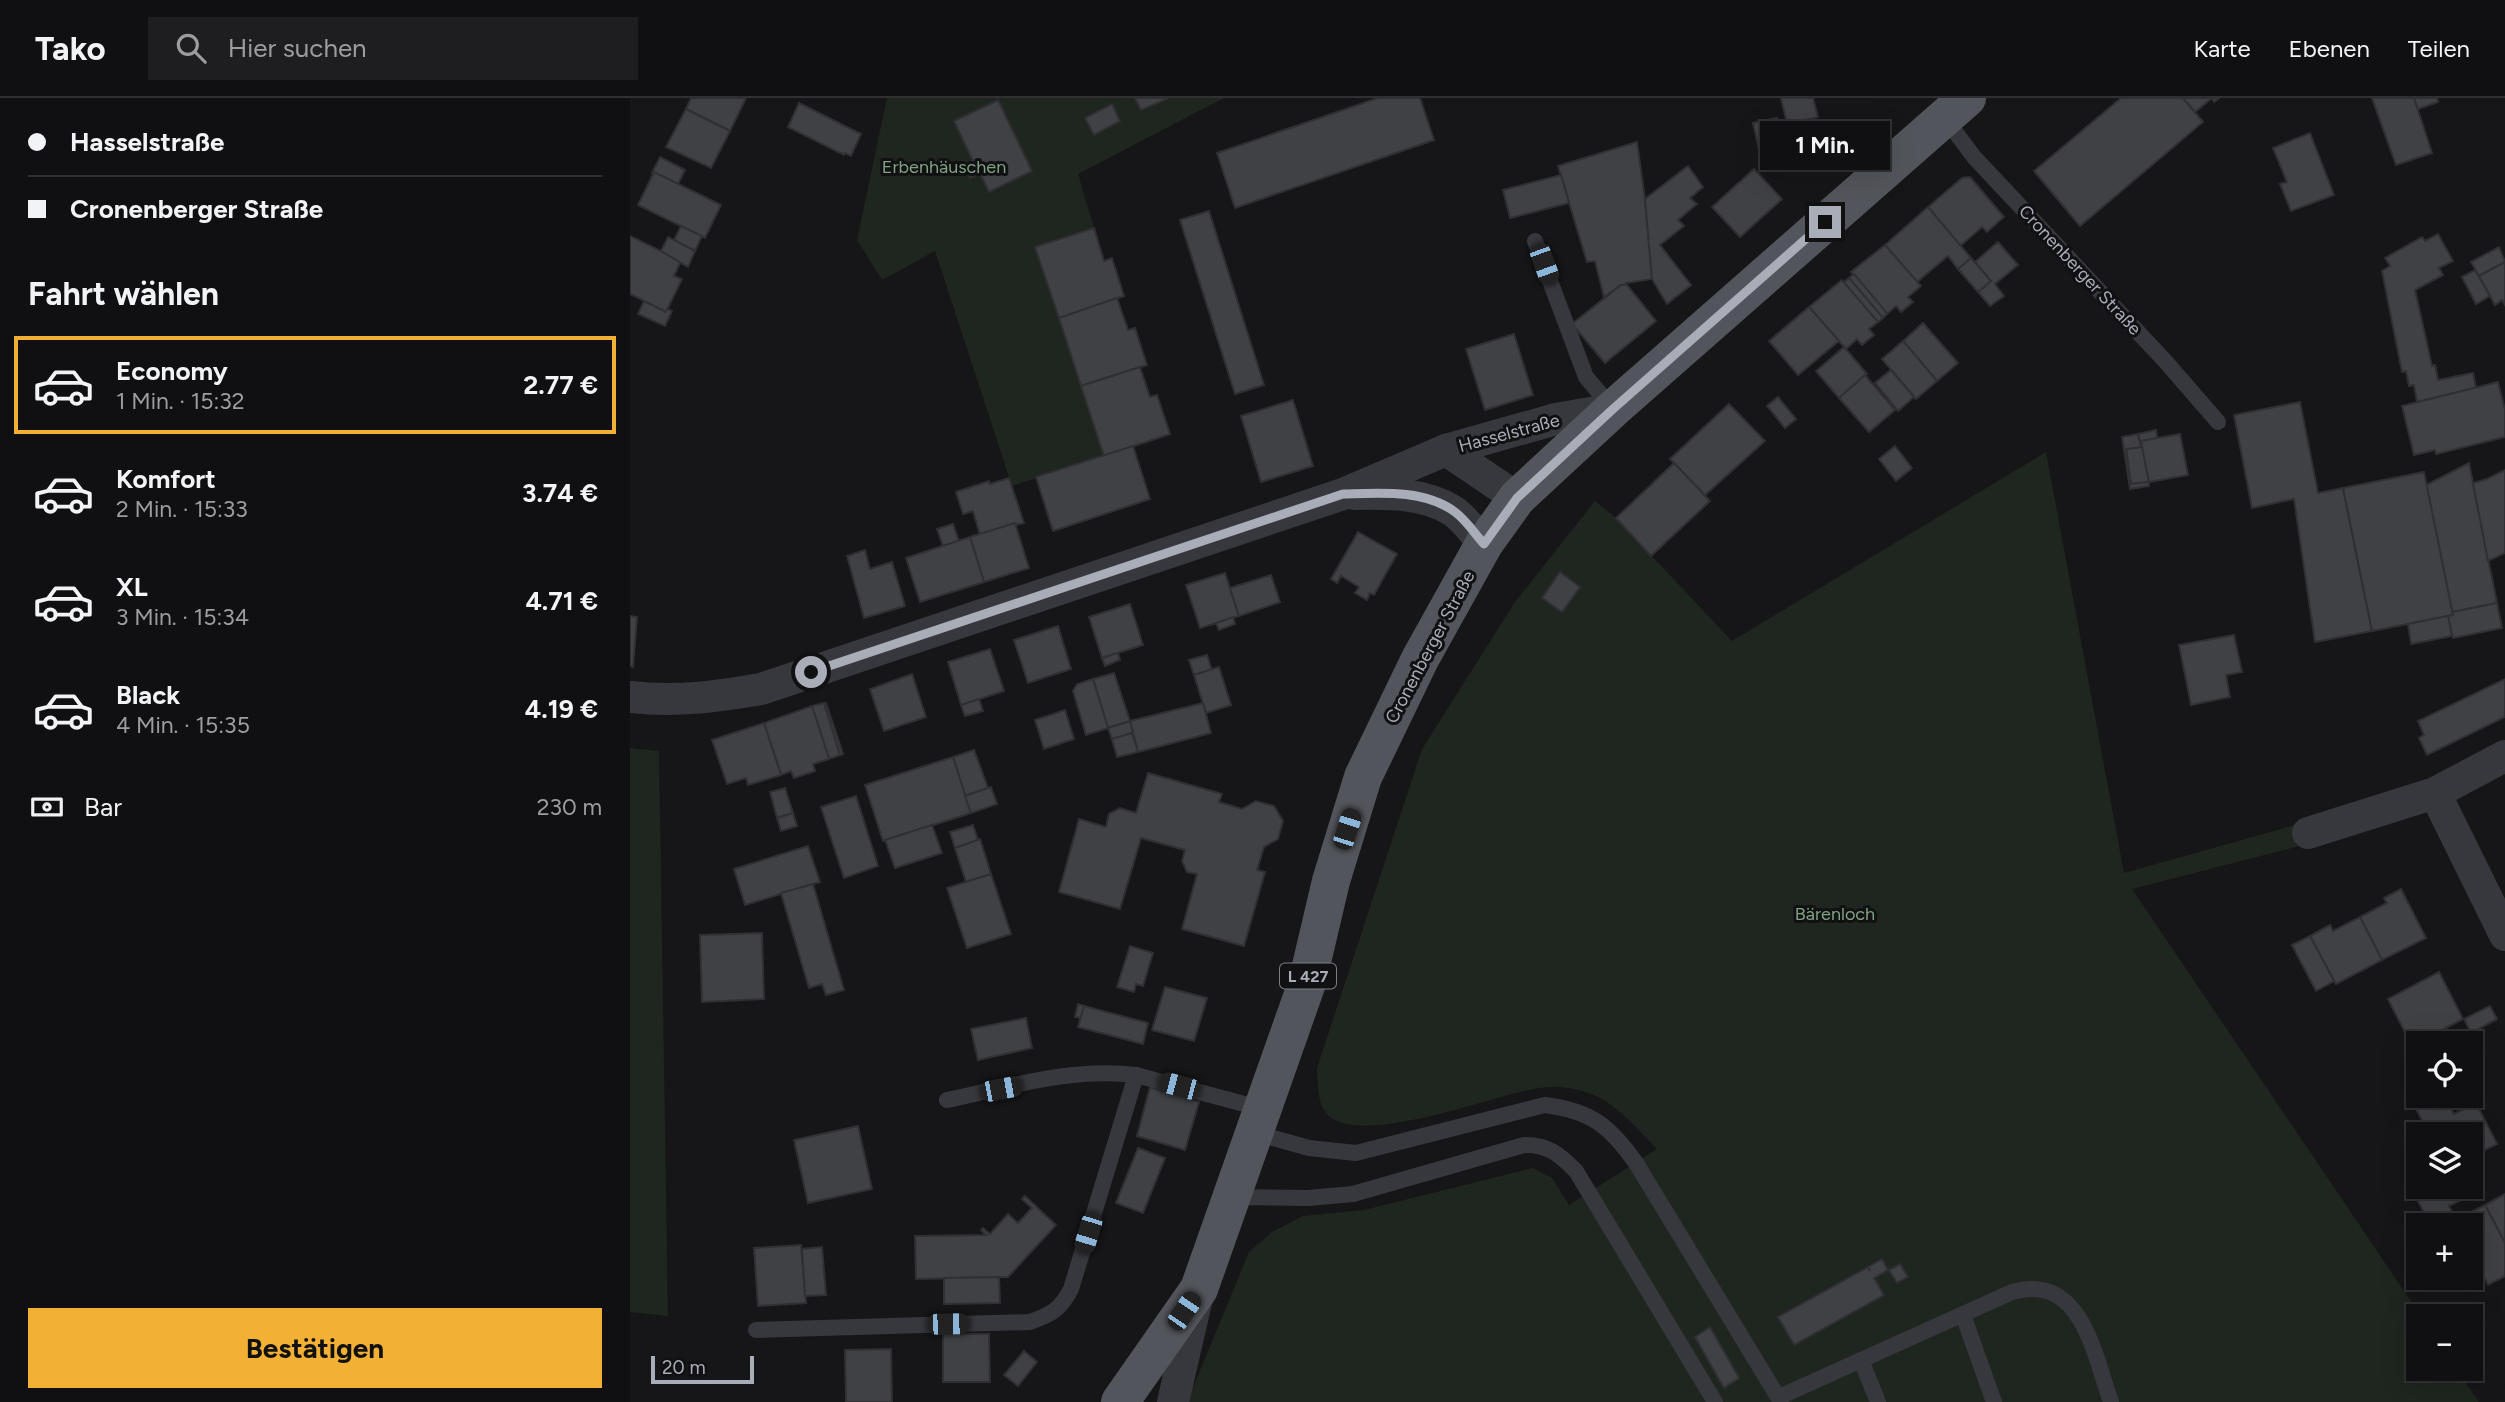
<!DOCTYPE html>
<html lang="de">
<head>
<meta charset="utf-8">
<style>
  body { margin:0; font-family:Figtree,sans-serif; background:#1e1e20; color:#f1f3f6; height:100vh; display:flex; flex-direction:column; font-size:26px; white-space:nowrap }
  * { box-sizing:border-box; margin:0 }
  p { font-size:23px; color:#9c9d9f }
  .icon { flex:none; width:38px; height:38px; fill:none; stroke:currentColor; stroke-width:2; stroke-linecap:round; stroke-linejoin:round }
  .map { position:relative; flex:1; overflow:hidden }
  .details { display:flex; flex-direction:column; background:#101012; width:630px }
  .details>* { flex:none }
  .guide { display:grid; align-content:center; height:154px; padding:0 28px; background:#101012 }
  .controls { position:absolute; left:1776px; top:933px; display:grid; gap:14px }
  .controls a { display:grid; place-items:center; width:77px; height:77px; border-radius:0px; background:#101012; box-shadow:0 7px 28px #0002,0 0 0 2px #303032; font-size:35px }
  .scale { position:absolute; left:21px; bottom:18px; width:103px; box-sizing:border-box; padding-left:7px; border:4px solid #a8adb8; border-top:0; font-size:19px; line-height:24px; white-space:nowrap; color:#a8adb8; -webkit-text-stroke:5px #111113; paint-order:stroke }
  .end { position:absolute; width:32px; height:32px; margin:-16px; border:9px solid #a8adb8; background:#111; box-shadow:0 0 0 4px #111 }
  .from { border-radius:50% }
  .bubble { position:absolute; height:49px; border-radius:0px; background:#101012; box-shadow:0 7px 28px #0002,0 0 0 2px #303032; font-size:23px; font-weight:700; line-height:49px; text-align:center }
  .car { position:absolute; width:21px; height:42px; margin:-21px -10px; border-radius:9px; box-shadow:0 0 5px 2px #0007; background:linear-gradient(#222 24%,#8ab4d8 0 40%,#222 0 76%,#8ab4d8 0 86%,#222 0) }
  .guide b { display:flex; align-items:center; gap:24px; height:66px; font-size:26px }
  .guide b+b { border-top:2px solid #303032 }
  .guide i { width:18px; height:18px; background:#f1f3f6 }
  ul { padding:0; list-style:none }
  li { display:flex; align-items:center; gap:21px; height:98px; margin:0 14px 10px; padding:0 14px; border:4px solid transparent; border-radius:0px }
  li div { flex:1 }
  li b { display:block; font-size:26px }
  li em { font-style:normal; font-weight:700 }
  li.selected { border-color:#f2b134 }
  li>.icon { width:63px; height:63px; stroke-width:1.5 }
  h2 { padding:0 28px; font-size:32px; line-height:84px }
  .pay { display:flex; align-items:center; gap:18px; height:77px; padding:0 28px; font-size:26px }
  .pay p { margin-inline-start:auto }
  .button { display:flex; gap:14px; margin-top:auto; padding:14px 28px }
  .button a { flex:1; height:80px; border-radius:0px; background:#f2b134; color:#111; font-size:28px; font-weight:700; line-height:80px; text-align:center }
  header { display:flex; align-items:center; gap:42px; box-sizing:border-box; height:98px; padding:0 35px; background:#101012; border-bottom:2px solid #303032 }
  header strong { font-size:33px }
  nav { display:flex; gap:38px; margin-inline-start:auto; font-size:24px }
  .search { width:490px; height:63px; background:#1e1e20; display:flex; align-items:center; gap:18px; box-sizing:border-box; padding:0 24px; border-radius:0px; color:#9c9d9f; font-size:26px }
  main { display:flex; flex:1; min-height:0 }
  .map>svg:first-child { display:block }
</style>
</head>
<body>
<header>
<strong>Tako</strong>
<div class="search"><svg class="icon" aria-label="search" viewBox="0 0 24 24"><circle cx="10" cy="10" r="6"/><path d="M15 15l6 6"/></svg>Hier suchen</div>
<nav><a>Karte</a><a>Ebenen</a><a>Teilen</a></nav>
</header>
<main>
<section class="details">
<div class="guide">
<b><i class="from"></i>Hasselstraße</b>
<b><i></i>Cronenberger Straße</b>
</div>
<h2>Fahrt wählen</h2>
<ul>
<li class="selected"><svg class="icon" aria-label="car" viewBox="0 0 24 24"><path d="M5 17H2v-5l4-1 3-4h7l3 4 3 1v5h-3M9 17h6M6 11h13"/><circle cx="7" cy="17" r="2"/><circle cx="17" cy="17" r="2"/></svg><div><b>Economy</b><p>1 Min. · 15:32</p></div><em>2.77 €</em></li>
<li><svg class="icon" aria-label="car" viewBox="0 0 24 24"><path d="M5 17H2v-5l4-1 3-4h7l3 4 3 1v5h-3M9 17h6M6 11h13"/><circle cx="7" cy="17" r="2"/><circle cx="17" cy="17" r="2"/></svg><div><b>Komfort</b><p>2 Min. · 15:33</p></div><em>3.74 €</em></li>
<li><svg class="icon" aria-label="car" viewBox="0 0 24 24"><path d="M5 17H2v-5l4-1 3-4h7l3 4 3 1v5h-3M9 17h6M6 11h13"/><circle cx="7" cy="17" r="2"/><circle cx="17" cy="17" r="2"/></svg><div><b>XL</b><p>3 Min. · 15:34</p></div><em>4.71 €</em></li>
<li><svg class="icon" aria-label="car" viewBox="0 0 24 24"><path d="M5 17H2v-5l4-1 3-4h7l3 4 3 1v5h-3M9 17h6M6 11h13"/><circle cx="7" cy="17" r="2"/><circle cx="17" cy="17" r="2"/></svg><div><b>Black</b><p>4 Min. · 15:35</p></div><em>4.19 €</em></li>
</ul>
<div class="pay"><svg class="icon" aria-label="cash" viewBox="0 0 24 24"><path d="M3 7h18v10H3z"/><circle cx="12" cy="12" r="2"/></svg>Bar<p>230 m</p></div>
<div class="button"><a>Bestätigen</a></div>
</section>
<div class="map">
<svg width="1875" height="1304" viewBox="0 0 1875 1304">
  <rect width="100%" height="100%" fill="#161618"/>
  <!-- green -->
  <g fill="#1e261f">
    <polygon points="257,0 594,0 448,76 464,130 405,150 474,358 382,388 305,153 252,182 227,142"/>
    <path d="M 1416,354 L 1494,775 L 1676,724 L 1681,745 L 1502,791 L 1791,1218 L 1788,1218 L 1788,1270 L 1826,1271 L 1849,1304 L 557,1304 L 619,1154 L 642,1134 L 673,1118 L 734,1112 L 903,1070 L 922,1080 L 939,1107 L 1027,1051 C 1005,1029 984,1001 952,993 C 935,988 916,988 899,992 C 858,1000 727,1050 697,1016 C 687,1005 688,984 687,970 L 792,651 L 885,504 L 965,403 L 986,420 L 1102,543 Z"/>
    <polygon points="0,650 29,653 38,1218 0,1214"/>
  </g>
  <!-- building -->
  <g fill="#404145" stroke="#303034" stroke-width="2">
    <polygon points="61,0 116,0 100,33 56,11"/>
    <polygon points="505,0 536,0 537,1 511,12"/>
    <polygon points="748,0 790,0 804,42 605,110 587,55"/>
    <polygon points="1151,0 1183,0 1188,19 1157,26"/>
    <polygon points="1491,0 1553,0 1573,24 1450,128 1404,73"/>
    <polygon points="1553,0 1589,0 1584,4 1582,0 1565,14"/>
    <polygon points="1742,0 1784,0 1802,55 1766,67"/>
    <polygon points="1784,0 1807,0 1808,4 1788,11"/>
    <polygon points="368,2 402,73 359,94 350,75 340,80 334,67 343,63 324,23"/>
    <polygon points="169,5 231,36 221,58 215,55 214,57 158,29"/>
    <polygon points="482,6 490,23 464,37 455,20"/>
    <polygon points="56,11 100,33 81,70 36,49"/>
    <polygon points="1147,20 1154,55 1131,60 1123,25"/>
    <polygon points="1680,35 1704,97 1661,113 1650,86 1657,84 1643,50"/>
    <polygon points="1007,44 1015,101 1022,181 996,185 997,187 991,187 974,199 965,163 957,164 928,68"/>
    <polygon points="30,59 55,72 48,86 22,75"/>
    <polygon points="1058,68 1073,89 1060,100 1067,106 1048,122 1054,128 1030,147 1061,187 1037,206 1022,181 1015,101"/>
    <polygon points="1124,71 1152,101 1110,139 1082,109"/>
    <polygon points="24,74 91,107 75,140 8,107"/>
    <polygon points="931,77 939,105 880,120 873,92"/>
    <polygon points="1340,79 1374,119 1357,134 1352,129 1330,148 1298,109 1332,80"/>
    <polygon points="1298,109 1341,160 1328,171 1318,158 1287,184 1255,147"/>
    <polygon points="579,113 634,287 605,296 550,122"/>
    <polygon points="51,128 72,138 65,153 44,142"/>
    <polygon points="464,130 474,163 482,160 494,198 429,220 405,149"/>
    <polygon points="1808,136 1823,163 1809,170 1813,177 1785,192 1802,268 1805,267 1808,282 1843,275 1846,290 1787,304 1784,287 1779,288 1776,273 1772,274 1752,173 1760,168 1755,160 1792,139 1795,143"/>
    <polygon points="0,138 51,163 44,178 52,181 36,214 0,196"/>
    <polygon points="38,139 65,153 58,169 31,153"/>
    <polygon points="1368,144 1388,167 1365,186 1374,198 1360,208 1348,194 1361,183 1345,164"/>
    <polygon points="1255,147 1291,188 1278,199 1283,204 1271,214 1266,208 1257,216 1221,174"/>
    <polygon points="1869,149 1875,164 1849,178 1841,164"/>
    <polygon points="1341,160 1361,183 1348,194 1328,171"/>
    <polygon points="1875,164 1875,207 1872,202 1865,207 1849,178"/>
    <polygon points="1845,172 1860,198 1846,206 1832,179"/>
    <polygon points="1224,176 1256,214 1257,216 1253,220 1219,180"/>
    <polygon points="1219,180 1253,220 1248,224 1213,185"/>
    <polygon points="1212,182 1248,224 1239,231 1244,237 1232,247 1227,241 1216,251 1179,209"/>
    <polygon points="991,187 997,187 1026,223 975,265 942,226"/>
    <polygon points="487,200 498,232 505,230 517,267 451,288 429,220"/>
    <polygon points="14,203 36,214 37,211 42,213 35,228 8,216"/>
    <polygon points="1179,209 1209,243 1168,277 1139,243"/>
    <polygon points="1293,225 1328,265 1307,283 1273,243"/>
    <polygon points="884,236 903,297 855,312 836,251"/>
    <polygon points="1273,243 1307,283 1286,301 1252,261"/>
    <polygon points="1214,249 1237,276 1209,300 1186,273"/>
    <polygon points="510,269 520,299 527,297 540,336 474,358 451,288"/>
    <polygon points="1261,272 1284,299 1268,313 1245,285"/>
    <polygon points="1235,277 1265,312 1239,334 1209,300"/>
    <polygon points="1868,284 1875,312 1875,339 1806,356 1805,352 1784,357 1772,308"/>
    <polygon points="1148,299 1166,321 1155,330 1137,308"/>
    <polygon points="663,302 683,368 631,384 611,318"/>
    <polygon points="1670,304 1688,395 1713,390 1742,533 1685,544 1664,401 1622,410 1604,317"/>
    <polygon points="1099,306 1135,343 1075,397 1040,361"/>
    <polygon points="1526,332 1527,340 1511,343 1519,384 1501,386 1496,351 1511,349 1508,336"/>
    <polygon points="1508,336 1511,349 1496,351 1501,386 1519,384 1519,388 1500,391 1492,339"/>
    <polygon points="1550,336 1558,377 1519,384 1511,343"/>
    <polygon points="503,348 520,401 423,433 406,379"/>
    <polygon points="1265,348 1282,370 1266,383 1249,361"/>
    <polygon points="1044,365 1080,403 1021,458 986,420"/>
    <polygon points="1839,365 1867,505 1822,514 1796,387"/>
    <polygon points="1875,372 1875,455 1858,463 1843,385 1857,381"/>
    <polygon points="1794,374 1823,517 1742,533 1713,390"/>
    <polygon points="379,380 394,425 386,427 385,425 350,437 343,413 333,416 326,394 359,383 360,386"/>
    <polygon points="385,425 399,470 354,484 340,439"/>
    <polygon points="323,426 329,443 313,448 307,431"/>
    <polygon points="728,434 767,456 744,497 740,495 737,502 725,495 729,489 711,478 707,485 701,481"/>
    <polygon points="340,439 354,484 290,504 276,460"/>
    <polygon points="235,452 240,471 262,464 275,508 234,520 217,458"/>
    <polygon points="930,474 950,489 932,514 912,500"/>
    <polygon points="595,475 609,518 570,530 556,487"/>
    <polygon points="641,477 650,504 609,518 600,490"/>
    <polygon points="1867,505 1872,530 1823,540 1818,518 1823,517 1822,514"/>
    <polygon points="500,506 513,547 472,560 459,519"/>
    <polygon points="0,518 7,519 3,569 0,568"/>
    <polygon points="1818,518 1822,538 1781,546 1778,526"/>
    <polygon points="603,519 605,526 589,532 586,525"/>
    <polygon points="428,528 441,571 398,585 384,542"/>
    <polygon points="1604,537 1612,574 1596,577 1600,599 1561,607 1549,547"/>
    <polygon points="360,551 374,593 331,607 318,564"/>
    <polygon points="488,555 490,562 475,568 472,560"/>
    <polygon points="577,557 582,572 564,577 559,562"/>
    <polygon points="589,569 601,607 576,615 564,577"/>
    <polygon points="484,575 500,623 478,630 463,581"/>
    <polygon points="282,576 296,619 254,633 240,591"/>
    <polygon points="463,581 478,630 456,637 443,593 447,586"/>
    <polygon points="1875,581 1875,619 1797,657 1789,640 1794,637 1788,623"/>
    <polygon points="349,601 353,613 335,618 331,607"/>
    <polygon points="194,605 196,605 213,656 210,657"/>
    <polygon points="194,605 210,657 199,661 182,608"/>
    <polygon points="573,605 581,635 508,654 500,623"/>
    <polygon points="182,608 199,661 183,666 185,673 164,680 161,673 151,677 134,625"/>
    <polygon points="435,612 444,641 414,651 405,622"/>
    <polygon points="500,623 503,635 482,641 478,630"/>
    <polygon points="134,625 151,677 118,687 116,680 97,686 82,642"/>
    <polygon points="502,635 508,654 487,659 482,641"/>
    <polygon points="344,652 358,690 335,698 323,659"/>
    <polygon points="323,659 341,715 253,743 235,687"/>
    <polygon points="518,675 592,696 589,704 612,711 626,703 644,708 653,723 648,741 634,749 627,772 635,774 614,848 552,831 567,776 557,774 552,763 555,752 511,740 490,811 429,794 449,721 476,729 479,716 490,710 506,715"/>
    <polygon points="361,689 367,706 341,715 335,698"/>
    <polygon points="155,690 163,715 147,720 140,694"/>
    <polygon points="226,698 248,768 214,780 191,709"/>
    <polygon points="163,715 167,728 151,733 147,720"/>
    <polygon points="302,727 312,755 265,770 255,742"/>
    <polygon points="343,727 348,742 325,750 320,734"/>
    <polygon points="350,741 361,776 336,784 325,750"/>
    <polygon points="178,748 190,784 115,807 104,771"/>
    <polygon points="361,776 381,836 337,850 317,790"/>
    <polygon points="183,786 214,892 196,897 192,886 179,890 151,795"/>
    <polygon points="1771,791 1796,840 1752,862 1730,819 1757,805 1754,800"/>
    <polygon points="1730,819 1752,862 1706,886 1680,838 1700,827 1703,833"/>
    <polygon points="132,835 134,901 72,904 70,837"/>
    <polygon points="1680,838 1704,883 1686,893 1662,847"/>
    <polygon points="500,848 523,855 513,888 506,886 504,894 487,889"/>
    <polygon points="1809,874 1833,921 1782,948 1758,901"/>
    <polygon points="535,889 577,900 564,943 522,932"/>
    <polygon points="448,906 454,908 451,920 445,919"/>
    <polygon points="454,908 518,925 513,946 448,929"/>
    <polygon points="1860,908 1867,921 1841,935 1834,921"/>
    <polygon points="396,920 402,950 348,962 341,931"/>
    <polygon points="520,989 569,1004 555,1052 507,1038"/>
    <polygon points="1813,998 1824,1016 1846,1005 1867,1046 1841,1059 1841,1036 1799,1036 1786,1011"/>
    <polygon points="228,1028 242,1091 178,1105 164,1042"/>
    <polygon points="508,1050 535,1060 513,1115 486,1105"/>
    <polygon points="1849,1054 1852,1070 1841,1076 1841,1059"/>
    <polygon points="1788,1076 1788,1088 1817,1088 1788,1103 1777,1082"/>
    <polygon points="1841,1082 1847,1094 1819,1108 1823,1115 1800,1127 1788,1103 1817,1088 1841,1088"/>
    <polygon points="1875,1096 1875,1145 1855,1107"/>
    <polygon points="395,1098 426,1127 378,1179 286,1181 285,1138 356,1137 351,1132 353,1130 360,1136 378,1116 388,1125 402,1110 392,1101"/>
    <polygon points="1855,1107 1875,1145 1875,1178 1858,1187 1841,1153 1841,1127 1828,1127 1825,1122"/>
    <polygon points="171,1147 176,1205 128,1208 124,1150"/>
    <polygon points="192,1149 196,1197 175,1198 172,1151"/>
    <polygon points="1252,1161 1258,1172 1244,1180 1254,1197 1164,1247 1148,1219 1238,1169 1240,1173 1238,1169"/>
    <polygon points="1270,1166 1278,1179 1267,1185 1259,1172"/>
    <polygon points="369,1179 370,1205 314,1206 314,1180"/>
    <polygon points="1080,1229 1109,1280 1094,1290 1065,1239"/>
    <polygon points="313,1236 359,1236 360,1284 313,1284"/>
    <polygon points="261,1251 262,1304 216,1304 215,1252"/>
    <polygon points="394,1253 407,1264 388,1288 374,1277"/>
  </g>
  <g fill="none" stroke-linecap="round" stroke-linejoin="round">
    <!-- service -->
    <g stroke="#37383d" stroke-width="16">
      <polyline points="1314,19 1344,59 1536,264 1588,324"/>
      <polyline points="905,143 956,279 983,311"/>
      <polyline points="506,977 633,1011"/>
      <path d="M 625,1035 L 679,1050 L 726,1055 L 915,1007 C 961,1013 979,1027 1006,1065 L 1151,1304"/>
      <path d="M 602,1099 L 678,1100 L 723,1096 L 894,1047 C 918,1046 930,1057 946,1073 L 1085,1304"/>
      <polyline points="1333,1217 1364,1304"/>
      <path d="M 126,1232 L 400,1224 C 422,1216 430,1212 441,1191 L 506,977 C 442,969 379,989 317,1002"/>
      <polyline points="1231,1262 1248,1304"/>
      <path d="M 1149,1299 L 1382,1194 C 1451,1174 1464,1256 1481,1304"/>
    </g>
    <!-- minor -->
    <g stroke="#37383d" stroke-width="32">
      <polyline points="816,352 887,400"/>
      <path d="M 725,396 C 758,395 795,395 823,413 C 835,421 845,436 854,446"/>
      <path d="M 0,599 C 46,604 85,599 131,591 L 713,396 L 816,352 L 926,321 L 983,311"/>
      <polyline points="1805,695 1875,837"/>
      <polyline points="1678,735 1805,695 1875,658"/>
      <polyline points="543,1304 567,1200"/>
    </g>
    <!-- primary -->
    <polyline stroke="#53555c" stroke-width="38" points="490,1304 569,1191 677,885 701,783 733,679 790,561 854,446 887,400 983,311 1337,0"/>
  </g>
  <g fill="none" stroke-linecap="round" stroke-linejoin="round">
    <!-- route -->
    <path stroke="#a8adb8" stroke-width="9" d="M 181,574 L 713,396 C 749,395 794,391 825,414 C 836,422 845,436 854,446 L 887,400 L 983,311 L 1195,124"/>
  </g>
  <g text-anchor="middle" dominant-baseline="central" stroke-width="6" stroke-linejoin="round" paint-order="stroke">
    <!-- shield labels -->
    <rect fill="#111113" stroke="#7b7e86" stroke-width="2" x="650" y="865.5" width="56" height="25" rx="5"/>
    <g font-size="16" font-weight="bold" fill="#a8adb8">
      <text x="678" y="878">L 427</text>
    </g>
    <!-- park labels -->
    <g font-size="18" fill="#7fa381" stroke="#111113">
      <text x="314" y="69">Erbenhäuschen</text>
      <text x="1205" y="816">Bärenloch</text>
    </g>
    <!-- street labels -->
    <g font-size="18" fill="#a8adb8" stroke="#111113">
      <text transform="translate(1450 172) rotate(47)">Cronenberger Straße</text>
      <text transform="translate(879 335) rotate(-15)">Hasselstraße</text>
      <text transform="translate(800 549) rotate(-62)">Cronenberger Straße</text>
    </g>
  </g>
</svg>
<div class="controls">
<a><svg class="icon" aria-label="locate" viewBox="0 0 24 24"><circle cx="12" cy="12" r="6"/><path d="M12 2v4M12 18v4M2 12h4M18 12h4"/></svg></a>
<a><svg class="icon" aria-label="layers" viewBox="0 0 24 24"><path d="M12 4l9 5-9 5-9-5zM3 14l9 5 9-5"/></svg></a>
<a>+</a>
<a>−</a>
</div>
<div class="scale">20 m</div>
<i class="end from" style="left:181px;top:574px"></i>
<i class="end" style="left:1195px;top:124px"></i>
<div class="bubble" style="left:1130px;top:23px;width:130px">1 Min.</div>
<i class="car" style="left:914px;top:166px;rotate:160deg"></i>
<i class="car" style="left:717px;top:731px;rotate:18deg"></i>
<i class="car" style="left:549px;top:988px;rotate:285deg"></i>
<i class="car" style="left:371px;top:991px;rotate:79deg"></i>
<i class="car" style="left:458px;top:1135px;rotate:197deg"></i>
<i class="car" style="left:554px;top:1213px;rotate:34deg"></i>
<i class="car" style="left:318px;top:1226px;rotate:89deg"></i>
</div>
</main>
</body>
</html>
